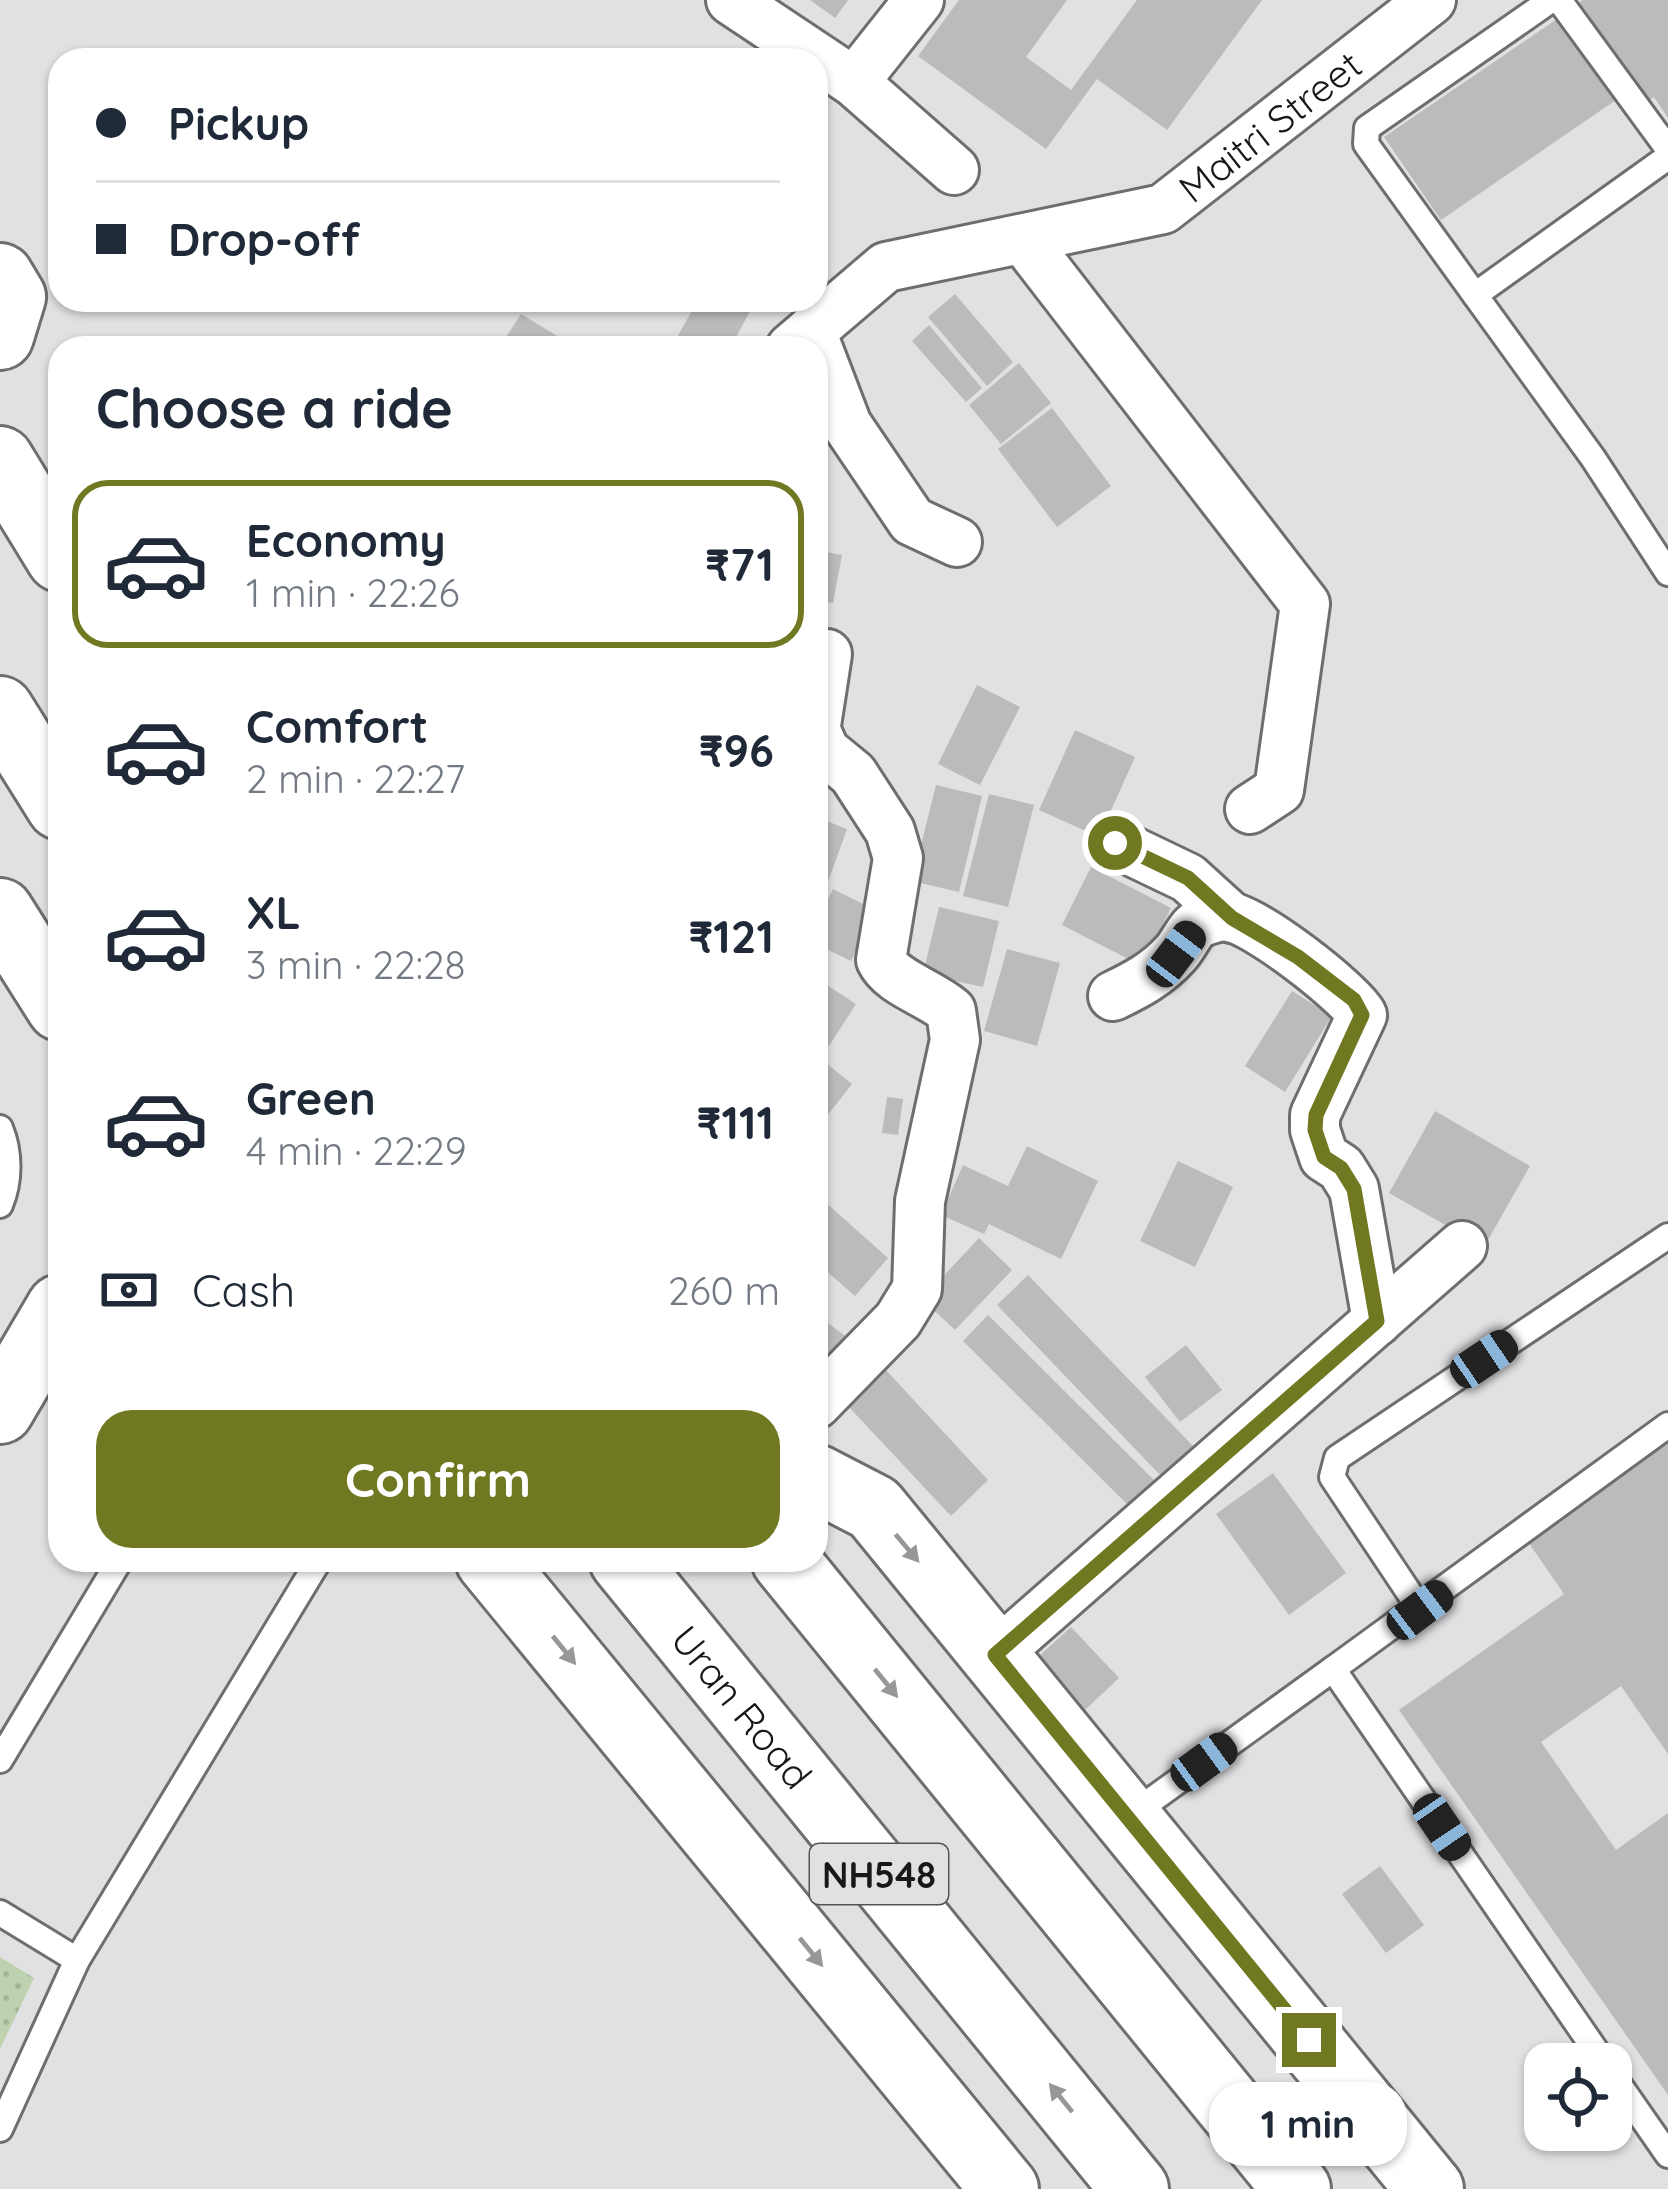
<!DOCTYPE html>
<html lang="en">
<head>
<meta charset="utf-8">
<style>
  body { margin:0; font-family:Quicksand,sans-serif; background:#f2f2f3; color:#1f2937; height:100vh; display:flex; flex-direction:column; font-size:45px; white-space:nowrap }
  * { box-sizing:border-box; margin:0 }
  p { font-size:39px; color:#747a83 }
  .icon { flex:none; width:66px; height:66px; fill:none; stroke:currentColor; stroke-width:2; stroke-linecap:round; stroke-linejoin:round }
  .map { position:relative; flex:1; overflow:hidden }
  .details { position:absolute; left:48px; top:336px; width:780px; height:1236px; display:flex; flex-direction:column; background:#fff; border-radius:36px; box-shadow:0 3px 9px #0004 }
  .details>* { flex:none }
  .banner { position:absolute; left:48px; top:48px; width:780px; height:264px; border-radius:36px; box-shadow:0 3px 9px #0004; display:grid; align-content:center; height:264px; padding:0 48px; background:#fff }
  .controls { position:absolute; left:1524px; top:2043px; display:grid; gap:24px }
  .controls a { display:grid; place-items:center; width:108px; height:108px; border-radius:24px; background:#fff; box-shadow:0 3px 9px #0004; font-size:60px }
  .end { position:absolute; width:54px; height:54px; margin:-27px; border:15px solid #717822; background:#fff; box-shadow:0 0 0 6px #fff }
  .from { border-radius:50% }
  .bubble { position:absolute; height:84px; border-radius:36px; background:#fff; box-shadow:0 3px 9px #0004; font-size:39px; font-weight:700; line-height:84px; text-align:center }
  .car { position:absolute; width:36px; height:72px; margin:-36px -18px; border-radius:15px; box-shadow:0 0 9px 3px #0007; background:linear-gradient(#222 24%,#8ab4d8 0 40%,#222 0 76%,#8ab4d8 0 86%,#222 0) }
  .banner b { display:flex; align-items:center; gap:42px; height:114px; font-size:45px }
  .banner b+b { border-top:3px solid #e0e1e3 }
  .banner i { width:30px; height:30px; background:#1f2937 }
  ul { padding:0; list-style:none }
  li { display:flex; align-items:center; gap:36px; height:168px; margin:0 24px 18px; padding:0 24px; border:6px solid transparent; border-radius:36px }
  li div { flex:1 }
  li b { display:block; font-size:45px }
  li em { font-style:normal; font-weight:700 }
  li.active { border-color:#717822 }
  li>.icon { width:108px; height:108px; stroke-width:1.5 }
  h2 { padding:0 48px; font-size:54px; line-height:144px }
  .pay { display:flex; align-items:center; gap:30px; height:132px; padding:0 48px; font-size:45px }
  .pay p { margin-inline-start:auto }
  .action { display:flex; gap:24px; margin-top:auto; padding:24px 48px }
  .action a { flex:1; height:138px; border-radius:36px; background:#717822; color:#fff; font-size:48px; font-weight:700; line-height:138px; text-align:center }
  .map>svg:first-child { display:block }
</style>
</head>
<body>
<div class="map">
<svg width="1668" height="2189" viewBox="0 0 1668 2189">
  <defs>
    <pattern id="grass-dots" width="8" height="8" patternUnits="userSpaceOnUse" patternTransform="scale(3)"><rect width="8" height="8" fill="#bed2af"/><path d="M2 2h.1M6 6h.1" fill="none" stroke="#a3b496" stroke-width="1.8" stroke-linecap="round"/></pattern>
  </defs>
  <rect width="100%" height="100%" fill="#e1e1e3"/>
  <!-- grass -->
  <polygon fill="url(#grass-dots)" points="0,1957 34,1978 0,2049"/>
  <!-- building -->
  <g fill="#bbbbbc">
    <polygon points="810,0 848,0 835,18"/>
    <polygon points="959,0 1067,0 1026,57 1071,90 1137,0 1262,0 1167,130 1097,79 1046,149 918,56"/>
    <polygon points="1583,0 1668,0 1668,118 1654,97 1643,105 1575,5"/>
    <polygon points="1560,17 1616,100 1441,220 1384,137"/>
    <polygon points="955,294 1013,362 987,386 928,317"/>
    <polygon points="698,300 755,302 730,348 671,348"/>
    <polygon points="521,314 577,348 499,348"/>
    <polygon points="929,325 982,388 966,402 912,341"/>
    <polygon points="1019,363 1051,403 1001,444 969,405"/>
    <polygon points="1052,408 1111,486 1057,527 998,449"/>
    <polygon points="816,550 842,555 833,603 816,600"/>
    <polygon points="977,685 1020,707 980,785 938,764"/>
    <polygon points="1075,730 1135,757 1099,837 1039,810"/>
    <polygon points="936,785 982,796 959,892 912,881"/>
    <polygon points="989,794 1034,805 1008,907 963,896"/>
    <polygon points="816,817 847,829 828,882 816,878"/>
    <polygon points="1091,867 1171,908 1142,966 1062,925"/>
    <polygon points="833,889 875,910 851,961 816,944 816,924"/>
    <polygon points="939,907 999,921 983,987 923,974"/>
    <polygon points="1007,949 1060,963 1037,1046 984,1031"/>
    <polygon points="816,978 856,1004 829,1046 816,1038"/>
    <polygon points="1292,991 1332,1016 1285,1092 1245,1066"/>
    <polygon points="816,1055 852,1084 816,1130"/>
    <polygon points="887,1097 903,1099 898,1135 882,1133"/>
    <polygon points="1435,1111 1530,1166 1484,1247 1389,1193"/>
    <polygon points="1027,1146 1098,1181 1061,1259 989,1224 984,1234 941,1215 963,1165 1008,1186"/>
    <polygon points="1178,1161 1233,1187 1195,1267 1140,1241"/>
    <polygon points="816,1194 888,1258 855,1296 816,1262"/>
    <polygon points="979,1238 1012,1270 955,1330 922,1299"/>
    <polygon points="1028,1275 1194,1447 1162,1477 997,1305"/>
    <polygon points="816,1314 852,1341 816,1389"/>
    <polygon points="988,1315 1157,1483 1132,1509 963,1341"/>
    <polygon points="1186,1345 1222,1390 1180,1422 1145,1377"/>
    <polygon points="885,1369 988,1480 951,1516 847,1405"/>
    <polygon points="1668,1439 1668,1754 1621,1686 1541,1742 1616,1850 1668,1813 1668,2095 1399,1710 1564,1594 1526,1539"/>
    <polygon points="1273,1473 1346,1573 1289,1615 1216,1514"/>
    <polygon points="1071,1627 1119,1678 1085,1710 1037,1658"/>
    <polygon points="1380,1866 1424,1925 1386,1953 1342,1894"/>
  </g>
  <g fill="none" stroke-linecap="round" stroke-linejoin="round">
    <!-- lane casing -->
    <g stroke="#6e6e70" stroke-width="30">
      <g id="lane">
        <polyline points="1559,0 1668,149"/>
        <polyline points="1668,157 1475,295 1593,458 1668,573"/>
        <polyline points="1475,295 1366,144 1367,128 1551,0"/>
        <path d="M 0,1128 C 10,1152 10,1181 0,1205"/>
        <polyline points="1420,1609 1332,1477 1337,1458 1668,1236"/>
        <polyline points="0,1760 120,1560"/>
        <polyline points="1131,1815 1333,1669"/>
        <polyline points="0,1913 77,1960"/>
        <polyline points="1605,2064 1333,1669 1668,1425"/>
        <polyline points="1611,2073 1668,2155"/>
        <polyline points="0,2129 77,1960 319,1560"/>
      </g>
    </g>
    <!-- street casing -->
    <g stroke="#6e6e70" stroke-width="54">
      <g id="street">
        <polyline points="731,0 854,82 954,170"/>
        <polyline points="854,82 919,0"/>
        <polyline points="1023,239 1305,604 1279,790 1250,809"/>
        <polyline points="811,331 847,425 912,521 957,542"/>
        <path id="s1" d="M 791,348 L 886,267 L 1163,209 L 1431,0"/>
        <polyline points="816,725 827,654"/>
        <path d="M 816,731 L 825,751 L 853,774 L 890,831 L 898,858 L 881,960 C 892,983 929,992 951,1011 L 955,1040 L 920,1201 L 917,1289 L 898,1320 L 816,1404"/>
        <polyline points="1115,843 1188,878 1232,918"/>
        <path d="M 1113,996 C 1136,985 1157,974 1175,954 C 1183,946 1189,930 1198,924 C 1202,921 1220,916 1226,916 C 1252,917 1349,992 1362,1015 L 1315,1115 L 1315,1130 L 1324,1157 L 1341,1168 L 1354,1189 L 1377,1321"/>
        <polyline points="995,1655 1462,1246"/>
      </g>
    </g>
    <!-- secondary casing -->
    <g stroke="#6e6e70" stroke-width="72">
      <g id="secondary">
        <polyline points="0,277 12,297 0,336"/>
        <polyline points="0,912 60,1007"/>
        <polyline points="0,1410 60,1308"/>
        <polyline points="816,1478 874,1508 1430,2189"/>
        <polyline points="489,1560 1005,2189"/>
      </g>
    </g>
    <!-- highway casing -->
    <g stroke="#6e6e70" stroke-width="72">
      <g id="highway">
        <polyline points="0,460 60,558"/>
        <polyline points="0,710 60,806"/>
        <path id="s2" d="M 623,1560 L 1135,2189"/>
        <polyline points="785,1560 1297,2189"/>
      </g>
    </g>
    <!-- lane -->
    <use href="#lane" stroke="#fff" stroke-width="24"/>
    <!-- street -->
    <use href="#street" stroke="#fff" stroke-width="48"/>
    <!-- secondary -->
    <use href="#secondary" stroke="#fff" stroke-width="66"/>
    <!-- highway -->
    <use href="#highway" stroke="#fff" stroke-width="66"/>
  </g>
  <!-- one-way arrows -->
  <defs><path id="oneway-solid" d="M-6-.8H1V-3.2L6.5 0L1 3.2V.8H-6Z" transform="scale(3)"/></defs>
  <g fill="#979798">
    <use href="#oneway-solid" transform="translate(907 1548) rotate(50)"/>
    <use href="#oneway-solid" transform="translate(564 1650) rotate(51)"/>
    <use href="#oneway-solid" transform="translate(886 1683) rotate(51)"/>
    <use href="#oneway-solid" transform="translate(811 1952) rotate(51)"/>
    <use href="#oneway-solid" transform="translate(1061 2098) rotate(-129)"/>
  </g>
  <g fill="none" stroke-linecap="round" stroke-linejoin="round">
    <!-- route -->
    <polyline stroke="#717822" stroke-width="15" points="1115,843 1188,878 1232,918 1298,957 1354,1000 1362,1015 1316,1115 1315,1130 1324,1157 1341,1168 1354,1189 1377,1321 995,1655 1309,2040"/>
  </g>
  <g text-anchor="middle" dominant-baseline="central" stroke-width="12" stroke-linejoin="round" paint-order="stroke">
    <!-- shield labels -->
    <rect fill="#e1e1e3" stroke="#545456" stroke-width="3" x="810" y="1844" width="138" height="60" rx="9"/>
    <g font-size="36" font-weight="bold" fill="#181819">
      <text x="879" y="1874">NH548</text>
    </g>
    <!-- street labels -->
    <g font-size="39" fill="#181819" stroke="#e1e1e3">
      <text stroke="none"><textPath href="#s1" startOffset="543">Maitri Street</textPath></text>
      <text stroke="none"><textPath href="#s2" startOffset="189">Uran Road</textPath></text>
    </g>
  </g>
</svg>
<div class="controls">
<a><svg class="icon" aria-label="locate" viewBox="0 0 24 24"><circle cx="12" cy="12" r="6"/><path d="M12 2v4M12 18v4M2 12h4M18 12h4"/></svg></a>
</div>
<i class="end from" style="left:1115px;top:843px"></i>
<i class="end" style="left:1309px;top:2040px"></i>
<div class="bubble" style="left:1209px;top:2082px;width:198px">1 min</div>
<i class="car" style="left:1176px;top:954px;rotate:37deg"></i>
<i class="car" style="left:1484px;top:1359px;rotate:56deg"></i>
<i class="car" style="left:1420px;top:1610px;rotate:53deg"></i>
<i class="car" style="left:1204px;top:1762px;rotate:54deg"></i>
<i class="car" style="left:1442px;top:1827px;rotate:146deg"></i>
<div class="banner">
<b><i class="from"></i>Pickup</b>
<b><i></i>Drop-off</b>
</div>
<section class="details">
<h2>Choose a ride</h2>
<ul>
<li class="active"><svg class="icon" aria-label="car" viewBox="0 0 24 24"><path d="M5 17H2v-5l4-1 3-4h7l3 4 3 1v5h-3M9 17h6M6 11h13"/><circle cx="7" cy="17" r="2"/><circle cx="17" cy="17" r="2"/></svg><div><b>Economy</b><p>1 min · 22:26</p></div><em>₹71</em></li>
<li><svg class="icon" aria-label="car" viewBox="0 0 24 24"><path d="M5 17H2v-5l4-1 3-4h7l3 4 3 1v5h-3M9 17h6M6 11h13"/><circle cx="7" cy="17" r="2"/><circle cx="17" cy="17" r="2"/></svg><div><b>Comfort</b><p>2 min · 22:27</p></div><em>₹96</em></li>
<li><svg class="icon" aria-label="car" viewBox="0 0 24 24"><path d="M5 17H2v-5l4-1 3-4h7l3 4 3 1v5h-3M9 17h6M6 11h13"/><circle cx="7" cy="17" r="2"/><circle cx="17" cy="17" r="2"/></svg><div><b>XL</b><p>3 min · 22:28</p></div><em>₹121</em></li>
<li><svg class="icon" aria-label="car" viewBox="0 0 24 24"><path d="M5 17H2v-5l4-1 3-4h7l3 4 3 1v5h-3M9 17h6M6 11h13"/><circle cx="7" cy="17" r="2"/><circle cx="17" cy="17" r="2"/></svg><div><b>Green</b><p>4 min · 22:29</p></div><em>₹111</em></li>
</ul>
<div class="pay"><svg class="icon" aria-label="cash" viewBox="0 0 24 24"><path d="M3 7h18v10H3z"/><circle cx="12" cy="12" r="2"/></svg>Cash<p>260 m</p></div>
<div class="action"><a>Confirm</a></div>
</section>
</div>
</body>
</html>
